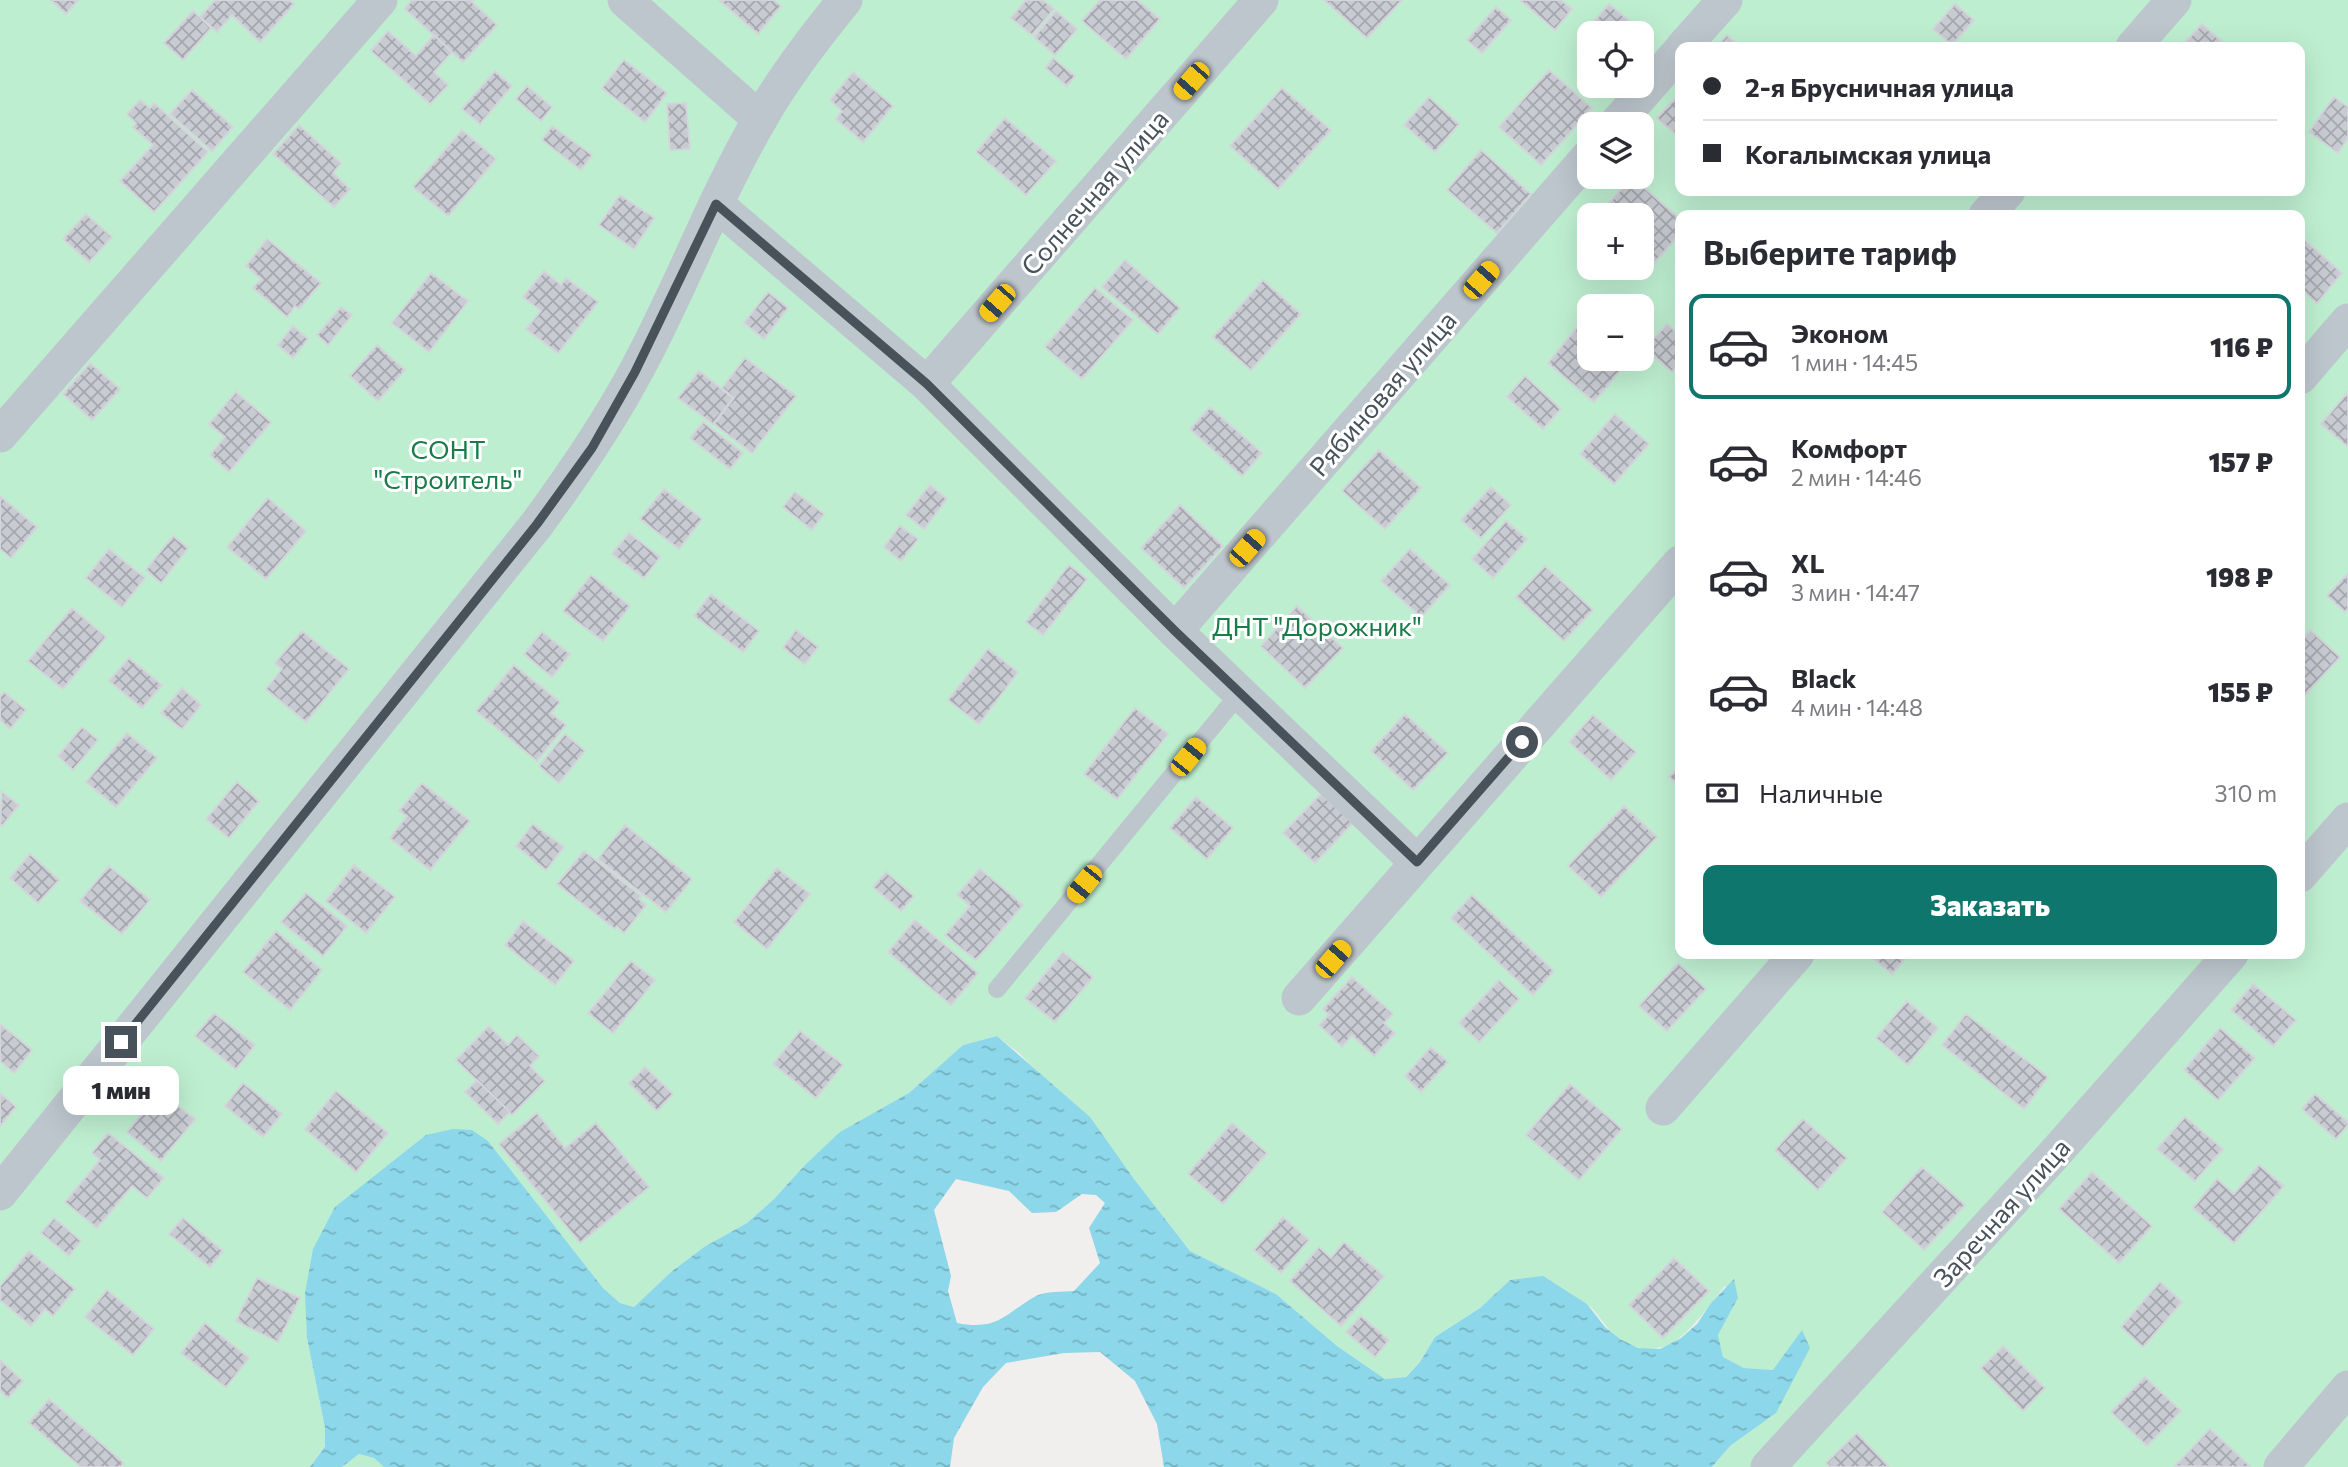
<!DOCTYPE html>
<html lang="ru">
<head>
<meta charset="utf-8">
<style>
  body { margin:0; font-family:Commissioner,sans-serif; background:#f2f2f3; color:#2b2b33; height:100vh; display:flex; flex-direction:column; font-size:26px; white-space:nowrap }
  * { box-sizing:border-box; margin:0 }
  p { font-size:23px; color:#7c7c81 }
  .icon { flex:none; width:38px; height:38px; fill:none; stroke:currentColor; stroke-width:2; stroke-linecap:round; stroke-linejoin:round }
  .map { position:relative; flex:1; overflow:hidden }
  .details { position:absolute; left:1675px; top:210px; width:630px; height:749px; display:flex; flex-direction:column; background:#fff; border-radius:14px; box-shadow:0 7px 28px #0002 }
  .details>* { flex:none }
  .banner { position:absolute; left:1675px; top:42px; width:630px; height:154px; border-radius:14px; box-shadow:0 7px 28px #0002; display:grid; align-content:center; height:154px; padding:0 28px; background:#fff }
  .fabs { position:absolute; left:1577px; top:21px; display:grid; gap:14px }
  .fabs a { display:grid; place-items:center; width:77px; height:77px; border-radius:14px; background:#fff; box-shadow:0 7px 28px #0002; font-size:35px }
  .end { position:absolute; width:32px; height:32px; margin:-16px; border:9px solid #47525b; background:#fff; box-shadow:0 0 0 4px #fff }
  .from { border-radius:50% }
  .bubble { position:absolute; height:49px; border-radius:14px; background:#fff; box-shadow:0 7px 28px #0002; font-size:23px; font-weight:800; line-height:49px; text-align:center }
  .car { position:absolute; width:21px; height:42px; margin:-21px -10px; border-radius:9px; box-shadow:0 0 5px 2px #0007; background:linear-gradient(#f5c518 24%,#345 0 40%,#f5c518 0 76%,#345 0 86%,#f5c518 0) }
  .banner b { display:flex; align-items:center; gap:24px; height:66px; font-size:26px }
  .banner b+b { border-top:2px solid #e1e1e2 }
  .banner i { width:18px; height:18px; background:#2b2b33 }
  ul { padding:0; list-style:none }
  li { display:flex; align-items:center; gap:21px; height:105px; margin:0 14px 10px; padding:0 14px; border:4px solid transparent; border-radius:14px }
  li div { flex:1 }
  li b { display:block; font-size:26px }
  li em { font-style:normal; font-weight:800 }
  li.selected { border-color:#0f766e }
  li>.icon { width:63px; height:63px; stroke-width:1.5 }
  h2 { padding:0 28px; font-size:32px; line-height:84px }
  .pay { display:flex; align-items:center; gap:18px; height:77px; padding:0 28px; font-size:26px }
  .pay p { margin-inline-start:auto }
  .button { display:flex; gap:14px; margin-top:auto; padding:14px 28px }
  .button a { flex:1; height:80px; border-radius:14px; background:#0f766e; color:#fff; font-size:28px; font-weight:800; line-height:80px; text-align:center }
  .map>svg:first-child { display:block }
</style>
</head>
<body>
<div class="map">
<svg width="2348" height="1467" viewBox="0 0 2348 1467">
  <defs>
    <pattern id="water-ripples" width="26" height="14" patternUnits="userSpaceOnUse" patternTransform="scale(1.75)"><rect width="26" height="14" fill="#8cd7e9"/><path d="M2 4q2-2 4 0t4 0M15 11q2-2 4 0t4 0" fill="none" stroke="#74b1c0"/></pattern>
    <pattern id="building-cross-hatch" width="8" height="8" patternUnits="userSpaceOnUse" patternTransform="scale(1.75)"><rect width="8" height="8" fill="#c8cbd1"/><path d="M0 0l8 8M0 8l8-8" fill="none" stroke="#a4a7ad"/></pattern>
  </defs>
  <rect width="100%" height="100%" fill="#f1eeee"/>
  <!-- garden -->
  <g fill="#beeed0" fill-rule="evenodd">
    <path d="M 0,0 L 2348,0 L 2348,1467 L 1712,1467 L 1730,1446 L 1776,1413 L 1773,1370 L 1744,1368 L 1723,1357 L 1718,1335 L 1738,1298 L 1725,1286 C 1697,1319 1670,1371 1620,1339 C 1605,1329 1598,1312 1587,1304 C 1582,1300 1572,1299 1566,1297 C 1547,1291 1528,1286 1510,1280 L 1480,1308 L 1435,1337 L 1420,1362 L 1405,1377 L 1385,1379 L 1337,1346 L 1276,1294 L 1190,1251 L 1134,1179 L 1045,1079 L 1020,1054 L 997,1036 L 963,1045 L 909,1093 L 804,1166 L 774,1199 L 747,1223 L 704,1247 L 671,1272 L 634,1307 L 620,1303 L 603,1288 L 488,1141 L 307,1338 L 325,1428 L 325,1445 L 310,1467 L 0,1467 ZM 1589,33 L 1642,33 L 1642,86 L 1589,86 ZM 1680,47 L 2300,47 L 2300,191 L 1680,191 ZM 1589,124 L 1642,124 L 1642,177 L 1589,177 ZM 1589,215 L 1642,215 L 1642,268 L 1589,268 ZM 1680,215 L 2300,215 L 2300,954 L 1680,954 ZM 1589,306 L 1642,306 L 1642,359 L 1589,359 Z"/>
    <polygon points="359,1454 374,1458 384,1467 342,1467"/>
  </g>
  <!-- water -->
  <path fill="url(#water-ripples)" fill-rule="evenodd" d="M 997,1036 L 1090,1117 L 1134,1179 L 1190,1251 L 1276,1294 L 1337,1346 L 1385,1379 L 1406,1377 L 1420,1362 L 1435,1337 L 1480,1308 L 1510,1280 L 1543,1276 L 1587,1304 L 1605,1327 L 1620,1339 L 1638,1348 L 1660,1349 L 1681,1338 L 1697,1324 L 1711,1303 L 1734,1279 L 1738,1298 L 1718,1335 L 1723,1357 L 1744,1368 L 1773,1370 L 1802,1330 L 1810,1348 L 1776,1413 L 1730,1446 L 1712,1467 L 1164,1467 L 1157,1424 L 1135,1381 L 1100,1352 L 1064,1353 L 1006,1363 L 983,1387 L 954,1438 L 950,1467 L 384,1467 L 374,1458 L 359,1454 L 342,1467 L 310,1467 L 325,1446 L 325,1428 L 307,1338 L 305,1293 L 313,1249 L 335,1207 L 426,1135 L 453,1129 L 472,1130 L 488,1141 L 603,1288 L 620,1303 L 634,1307 L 671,1272 L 704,1247 L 747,1223 L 774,1199 L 804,1166 L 840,1132 L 909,1093 L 963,1045 ZM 956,1179 L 1009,1191 L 1032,1213 L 1056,1212 L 1082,1194 L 1096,1195 L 1105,1203 L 1089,1228 L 1100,1263 L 1074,1291 C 1063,1292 1046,1291 1036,1296 C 1004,1314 999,1331 957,1323 L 948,1291 L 951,1276 L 934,1210 Z"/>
  <!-- building -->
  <g fill="url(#building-cross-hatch)" stroke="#d3d5da" stroke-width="2">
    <polygon points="51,0 78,0 66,14"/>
    <polygon points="215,0 289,0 294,4 260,42 232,15 217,32 200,17"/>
    <polygon points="412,0 474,0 472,2 497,25 463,62 405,9"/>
    <polygon points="719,0 774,0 781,6 758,34"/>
    <polygon points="1026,0 1043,0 1054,9 1032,35 1011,18"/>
    <polygon points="1100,0 1137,0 1160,19 1126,59 1082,21"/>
    <polygon points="1324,0 1402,0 1367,38"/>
    <polygon points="1523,0 1561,0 1572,9 1555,30 1521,1"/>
    <polygon points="1609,4 1650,38 1642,49 1642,33 1589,33 1589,41 1582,36"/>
    <polygon points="1955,4 1974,20 1952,45 1933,29"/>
    <polygon points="1496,7 1511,20 1482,53 1467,40"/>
    <polygon points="193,11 211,28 183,60 164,43"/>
    <polygon points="1056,11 1077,29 1055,55 1034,37"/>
    <polygon points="2202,24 2228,47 2181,47"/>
    <polygon points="388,31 416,56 434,35 452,52 434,72 448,85 430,104 371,51"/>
    <polygon points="1727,35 1740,47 1716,47"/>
    <polygon points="1053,58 1075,76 1067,86 1046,68"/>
    <polygon points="624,60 667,93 645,122 602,88"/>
    <polygon points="1549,70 1592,108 1541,165 1499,127"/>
    <polygon points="495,71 512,86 480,124 462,109"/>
    <polygon points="853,72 893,106 863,142 836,119 842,111 830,100"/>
    <polygon points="527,86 552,107 541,121 516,99"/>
    <polygon points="1282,88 1331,130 1278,189 1230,146"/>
    <polygon points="192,90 233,127 212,151 170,114"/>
    <polygon points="1680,93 1680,138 1657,118"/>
    <polygon points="1429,97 1459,124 1435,152 1404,125"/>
    <polygon points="2334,97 2348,107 2348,138 2338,153 2309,132"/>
    <polygon points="140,100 150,108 154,103 208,152 154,212 120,181 153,145 133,127 136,123 127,114"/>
    <polygon points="686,103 690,149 670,150 667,104"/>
    <polygon points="1005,118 1056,161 1026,195 976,152"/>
    <polygon points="299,125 341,163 333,173 350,189 334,207 273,154"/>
    <polygon points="552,126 592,155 581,170 542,140"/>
    <polygon points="462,130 496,159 448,216 413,187"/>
    <polygon points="1481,150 1531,194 1497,233 1447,190"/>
    <polygon points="1632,177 1680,219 1680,234 1654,263 1642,252 1642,215 1599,214"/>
    <polygon points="620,195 654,218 634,249 599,225"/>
    <polygon points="86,214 112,237 89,262 63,239"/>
    <polygon points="2300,236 2342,273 2317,303 2300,288"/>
    <polygon points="267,239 321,283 299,309 295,306 287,317 253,288 261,279 246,266"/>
    <polygon points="1125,260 1180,308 1158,334 1102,287"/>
    <polygon points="544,271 561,285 566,278 598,302 558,353 526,329 541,311 523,297"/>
    <polygon points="431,273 468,301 429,352 392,323"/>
    <polygon points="1263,280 1301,314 1251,370 1213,337"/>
    <polygon points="1095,288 1133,320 1082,379 1045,347"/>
    <polygon points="768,292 788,308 764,339 744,323"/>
    <polygon points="341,307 352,315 328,345 317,335"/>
    <polygon points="1667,324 1680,335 1680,363 1672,372 1645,348"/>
    <polygon points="293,326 308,339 293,358 278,345"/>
    <polygon points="1578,326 1589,336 1589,359 1618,359 1625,365 1594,402 1548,363"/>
    <polygon points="377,345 405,370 378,401 350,376"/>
    <polygon points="745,358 796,396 752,453 714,424 734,398 722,388"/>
    <polygon points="90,363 120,389 92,420 63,394"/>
    <polygon points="699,371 733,398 713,424 678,398"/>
    <polygon points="1525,376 1561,409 1543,429 1507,397"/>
    <polygon points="236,392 271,422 229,472 210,455 225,437 209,424"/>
    <polygon points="2348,392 2348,447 2321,424"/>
    <polygon points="1210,407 1262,453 1242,476 1190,429"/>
    <polygon points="1615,414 1649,444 1614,484 1580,454"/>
    <polygon points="703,422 743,453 730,469 690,438"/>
    <polygon points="1379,450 1421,488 1385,529 1342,491"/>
    <polygon points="930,485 947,499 924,529 906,515"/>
    <polygon points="1491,487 1511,505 1481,538 1461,520"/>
    <polygon points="664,489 702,519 679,549 640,519"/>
    <polygon points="795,492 824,514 812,530 783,507"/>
    <polygon points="0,496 37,527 11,558 0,549"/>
    <polygon points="268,498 306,531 266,579 227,547"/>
    <polygon points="1180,505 1223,546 1184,588 1141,548"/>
    <polygon points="1506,521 1527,539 1493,578 1472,559"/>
    <polygon points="900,526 918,539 901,561 884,547"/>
    <polygon points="629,533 660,557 644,578 612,554"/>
    <polygon points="173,536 188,548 161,583 146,570"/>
    <polygon points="109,549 145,578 122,607 86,578"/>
    <polygon points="1410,549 1450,585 1421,617 1381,581"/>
    <polygon points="1069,565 1087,579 1043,635 1026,622"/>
    <polygon points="1545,566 1593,610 1564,641 1516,597"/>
    <polygon points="2348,573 2348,608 2345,612 2327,596"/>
    <polygon points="591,575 630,606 603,641 563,611"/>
    <polygon points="711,594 759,631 743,652 694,616"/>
    <polygon points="1297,606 1343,648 1305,688 1261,646"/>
    <polygon points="72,608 106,637 63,689 28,661"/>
    <polygon points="796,630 818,647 805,664 783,648"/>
    <polygon points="2310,630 2340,657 2304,696 2300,692 2300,642"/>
    <polygon points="302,631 349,669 306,722 266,689 282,669 275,663"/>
    <polygon points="542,632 570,654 552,677 524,654"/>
    <polygon points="988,649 1018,672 979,724 948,700"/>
    <polygon points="129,658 162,685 142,708 109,681"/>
    <polygon points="514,665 560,702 551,713 566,725 537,761 476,711"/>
    <polygon points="182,688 201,705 182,729 161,713"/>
    <polygon points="4,692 26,710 10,729 0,720 0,696"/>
    <polygon points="1135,708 1168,734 1117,799 1084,774"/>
    <polygon points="1405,714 1448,753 1413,790 1371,751"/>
    <polygon points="1593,715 1636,752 1611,780 1569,742"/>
    <polygon points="82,727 98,740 73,770 58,756"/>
    <polygon points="127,733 157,758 116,807 86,782"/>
    <polygon points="565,734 585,751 559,783 539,766"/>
    <polygon points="1680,764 1680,787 1669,777"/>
    <polygon points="237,782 259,801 229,838 206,819"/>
    <polygon points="422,783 470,821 430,870 390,838 407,816 399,811"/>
    <polygon points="2,792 19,805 2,826 0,824"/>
    <polygon points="1321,794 1353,823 1315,863 1283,833"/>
    <polygon points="1196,797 1233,828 1207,859 1170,828"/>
    <polygon points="1624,806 1657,837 1601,897 1568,866"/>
    <polygon points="533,824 564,847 546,870 516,846"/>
    <polygon points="625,825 692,879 666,912 598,859"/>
    <polygon points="584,851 641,896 639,899 646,905 624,933 617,926 615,929 557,884"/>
    <polygon points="30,854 59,880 38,903 10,878"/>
    <polygon points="354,865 395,897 366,933 326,901"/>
    <polygon points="109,866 150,900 122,934 80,901"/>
    <polygon points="777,868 810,894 767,949 734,922"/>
    <polygon points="980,869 1023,905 976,960 945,935 970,906 957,895"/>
    <polygon points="886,872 914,896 901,911 873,887"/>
    <polygon points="306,893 347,926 323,956 281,922"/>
    <polygon points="1472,895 1554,971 1533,995 1451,918"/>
    <polygon points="915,920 978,973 951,1005 888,952"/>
    <polygon points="523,921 574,961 555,985 505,945"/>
    <polygon points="276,931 322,970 290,1010 243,972"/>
    <polygon points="1063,952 1093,977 1055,1022 1025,998"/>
    <polygon points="1868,954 1909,954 1892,974"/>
    <polygon points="631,961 655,980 613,1033 588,1013"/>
    <polygon points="1678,963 1706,989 1667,1031 1639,1006"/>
    <polygon points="1352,977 1393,1014 1384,1023 1395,1033 1374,1056 1352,1035 1342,1047 1319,1025 1329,1015 1323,1009"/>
    <polygon points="1499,980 1519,999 1479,1042 1459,1023"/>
    <polygon points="2253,984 2296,1020 2273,1046 2231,1010"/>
    <polygon points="1907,1001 1938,1028 1908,1065 1876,1038"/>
    <polygon points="214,1013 255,1045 236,1069 195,1036"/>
    <polygon points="1966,1014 2048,1077 2024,1109 1942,1045"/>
    <polygon points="0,1024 32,1050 14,1073 0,1061"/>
    <polygon points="489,1026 508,1045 517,1035 539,1056 530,1066 545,1081 512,1115 456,1060"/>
    <polygon points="2220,1028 2255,1058 2218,1100 2184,1070"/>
    <polygon points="800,1031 843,1065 816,1098 773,1064"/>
    <polygon points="1431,1047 1448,1062 1421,1092 1405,1076"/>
    <polygon points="645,1067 673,1094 657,1111 629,1083"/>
    <polygon points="477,1080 510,1112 498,1124 465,1092"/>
    <polygon points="243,1083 282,1114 263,1137 225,1106"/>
    <polygon points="1570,1084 1622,1129 1579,1180 1526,1135"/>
    <polygon points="336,1091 388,1133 356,1172 305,1129"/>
    <polygon points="160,1092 195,1119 161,1161 127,1132"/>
    <polygon points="0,1093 16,1107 0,1126"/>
    <polygon points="2315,1094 2348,1122 2348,1125 2336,1139 2302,1109"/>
    <polygon points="537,1113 565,1148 596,1123 649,1187 580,1243 499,1144"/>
    <polygon points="2185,1117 2223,1149 2195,1181 2157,1149"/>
    <polygon points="1803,1119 1847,1158 1818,1190 1775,1150"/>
    <polygon points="1232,1123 1267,1153 1223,1204 1188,1174"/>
    <polygon points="108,1133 164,1178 147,1198 132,1186 97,1228 65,1202 100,1160 92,1153"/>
    <polygon points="2259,1165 2284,1186 2234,1243 2193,1208 2217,1179 2234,1194"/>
    <polygon points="1922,1167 1965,1205 1924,1250 1882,1212"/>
    <polygon points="2092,1172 2152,1226 2119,1263 2059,1209"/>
    <polygon points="1283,1217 1309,1240 1281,1273 1254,1250"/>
    <polygon points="54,1218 81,1241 69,1256 41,1233"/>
    <polygon points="183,1218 223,1251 210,1267 169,1234"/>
    <polygon points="1344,1242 1384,1276 1341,1326 1290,1281 1319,1247 1331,1258"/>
    <polygon points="29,1251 75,1289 53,1316 45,1309 31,1326 0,1300 0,1286"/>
    <polygon points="1674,1258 1709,1291 1663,1338 1629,1305"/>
    <polygon points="257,1278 300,1298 278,1342 236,1321"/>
    <polygon points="2160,1282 2182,1302 2143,1347 2121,1327"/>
    <polygon points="107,1290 154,1329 133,1355 85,1317"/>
    <polygon points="1361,1316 1389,1340 1375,1357 1346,1332"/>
    <polygon points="205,1323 249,1358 226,1387 181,1353"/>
    <polygon points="2003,1346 2045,1388 2023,1411 1981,1368"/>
    <polygon points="0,1360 23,1381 8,1398 0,1391"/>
    <polygon points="2145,1377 2181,1411 2147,1446 2111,1412"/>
    <polygon points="49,1399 124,1463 120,1467 81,1467 29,1423"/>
    <polygon points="2210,1429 2251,1467 2175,1466"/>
    <polygon points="1857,1433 1889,1467 1830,1467 1826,1463"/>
  </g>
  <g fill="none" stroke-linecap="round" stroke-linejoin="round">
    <!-- service -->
    <polyline stroke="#bdc6cd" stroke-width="18" points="997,989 1240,693"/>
    <!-- minor -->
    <g stroke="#bdc6cd" stroke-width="35">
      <polyline points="625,0 760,119"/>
      <polyline points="1683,47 1725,0"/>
      <polyline points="2133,47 2174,0"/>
      <polyline points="1616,124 1680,51"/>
      <polyline points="716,204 927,384 1175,631 1417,862"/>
      <polyline points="1986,215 2008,191"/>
      <polyline points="2300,377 2348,321"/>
      <polyline points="927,384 1261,0"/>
      <polyline points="0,435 380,0"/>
      <polyline points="1175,631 1589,156"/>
      <polyline points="2300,875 2348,820"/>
      <polyline points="1299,998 1680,563"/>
      <polyline points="1663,1108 1797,954"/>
      <path d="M 0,1193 L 537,524 C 573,475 606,427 635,373 C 680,291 712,202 759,121 C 783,78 814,38 845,0"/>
      <polyline points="1768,1467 2050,1159 2231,954"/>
      <polyline points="2281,1467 2348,1388"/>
    </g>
  </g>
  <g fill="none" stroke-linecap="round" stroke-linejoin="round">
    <!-- route -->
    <polyline stroke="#47525b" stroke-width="9" points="121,1042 537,524 592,448 635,372 716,204 927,384 1175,631 1417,862 1522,742"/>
  </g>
  <g text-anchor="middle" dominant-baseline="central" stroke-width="6" stroke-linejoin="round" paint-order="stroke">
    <!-- street labels -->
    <g font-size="26" fill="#47525b" stroke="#fff">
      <text transform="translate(1094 192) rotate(-49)">Солнечная улица</text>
      <text transform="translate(1382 393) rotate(-49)">Рябиновая улица</text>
      <text transform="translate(2001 1212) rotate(-48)">Заречная улица</text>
    </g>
    <!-- park labels -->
    <g font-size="26" fill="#197b49" stroke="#fff">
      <text x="448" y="448">СОНТ<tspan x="448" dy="30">"Строитель"</tspan></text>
      <text x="1317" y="625">ДНТ "Дорожник"</text>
    </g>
  </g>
</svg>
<div class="fabs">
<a><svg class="icon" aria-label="locate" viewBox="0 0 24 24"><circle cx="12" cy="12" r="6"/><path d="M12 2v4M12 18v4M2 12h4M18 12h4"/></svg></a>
<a><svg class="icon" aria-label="layers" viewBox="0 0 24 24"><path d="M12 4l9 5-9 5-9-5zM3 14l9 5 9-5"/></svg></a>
<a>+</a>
<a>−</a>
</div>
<i class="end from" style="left:1522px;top:742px"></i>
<i class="end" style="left:121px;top:1042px"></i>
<div class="bubble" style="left:63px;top:1066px;width:116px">1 мин</div>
<i class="car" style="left:1191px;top:81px;rotate:221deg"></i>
<i class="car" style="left:1481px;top:280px;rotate:41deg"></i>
<i class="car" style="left:997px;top:303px;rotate:221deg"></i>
<i class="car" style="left:1247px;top:548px;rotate:41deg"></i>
<i class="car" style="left:1188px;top:757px;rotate:39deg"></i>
<i class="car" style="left:1084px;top:884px;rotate:219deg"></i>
<i class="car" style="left:1333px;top:959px;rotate:41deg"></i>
<div class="banner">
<b><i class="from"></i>2-я Брусничная улица</b>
<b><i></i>Когалымская улица</b>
</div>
<section class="details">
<h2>Выберите тариф</h2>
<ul>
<li class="selected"><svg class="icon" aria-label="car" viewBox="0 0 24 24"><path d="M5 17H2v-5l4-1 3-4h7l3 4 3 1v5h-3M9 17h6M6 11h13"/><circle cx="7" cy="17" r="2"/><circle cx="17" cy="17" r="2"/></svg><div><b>Эконом</b><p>1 мин · 14:45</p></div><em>116 ₽</em></li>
<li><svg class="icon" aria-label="car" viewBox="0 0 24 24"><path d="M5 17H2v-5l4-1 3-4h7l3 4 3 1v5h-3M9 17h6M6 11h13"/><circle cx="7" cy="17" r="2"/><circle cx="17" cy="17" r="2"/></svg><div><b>Комфорт</b><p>2 мин · 14:46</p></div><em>157 ₽</em></li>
<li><svg class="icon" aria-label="car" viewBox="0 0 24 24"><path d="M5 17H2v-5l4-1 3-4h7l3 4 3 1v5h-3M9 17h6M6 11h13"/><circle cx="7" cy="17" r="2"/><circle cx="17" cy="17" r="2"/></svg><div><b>XL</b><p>3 мин · 14:47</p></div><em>198 ₽</em></li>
<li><svg class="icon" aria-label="car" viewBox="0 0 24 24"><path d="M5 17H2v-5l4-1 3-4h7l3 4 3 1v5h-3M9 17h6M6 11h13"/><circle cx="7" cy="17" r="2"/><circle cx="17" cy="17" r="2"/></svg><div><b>Black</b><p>4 мин · 14:48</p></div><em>155 ₽</em></li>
</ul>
<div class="pay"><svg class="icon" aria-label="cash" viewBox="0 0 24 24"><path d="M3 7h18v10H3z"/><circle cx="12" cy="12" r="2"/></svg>Наличные<p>310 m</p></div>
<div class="button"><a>Заказать</a></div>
</section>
</div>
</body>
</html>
